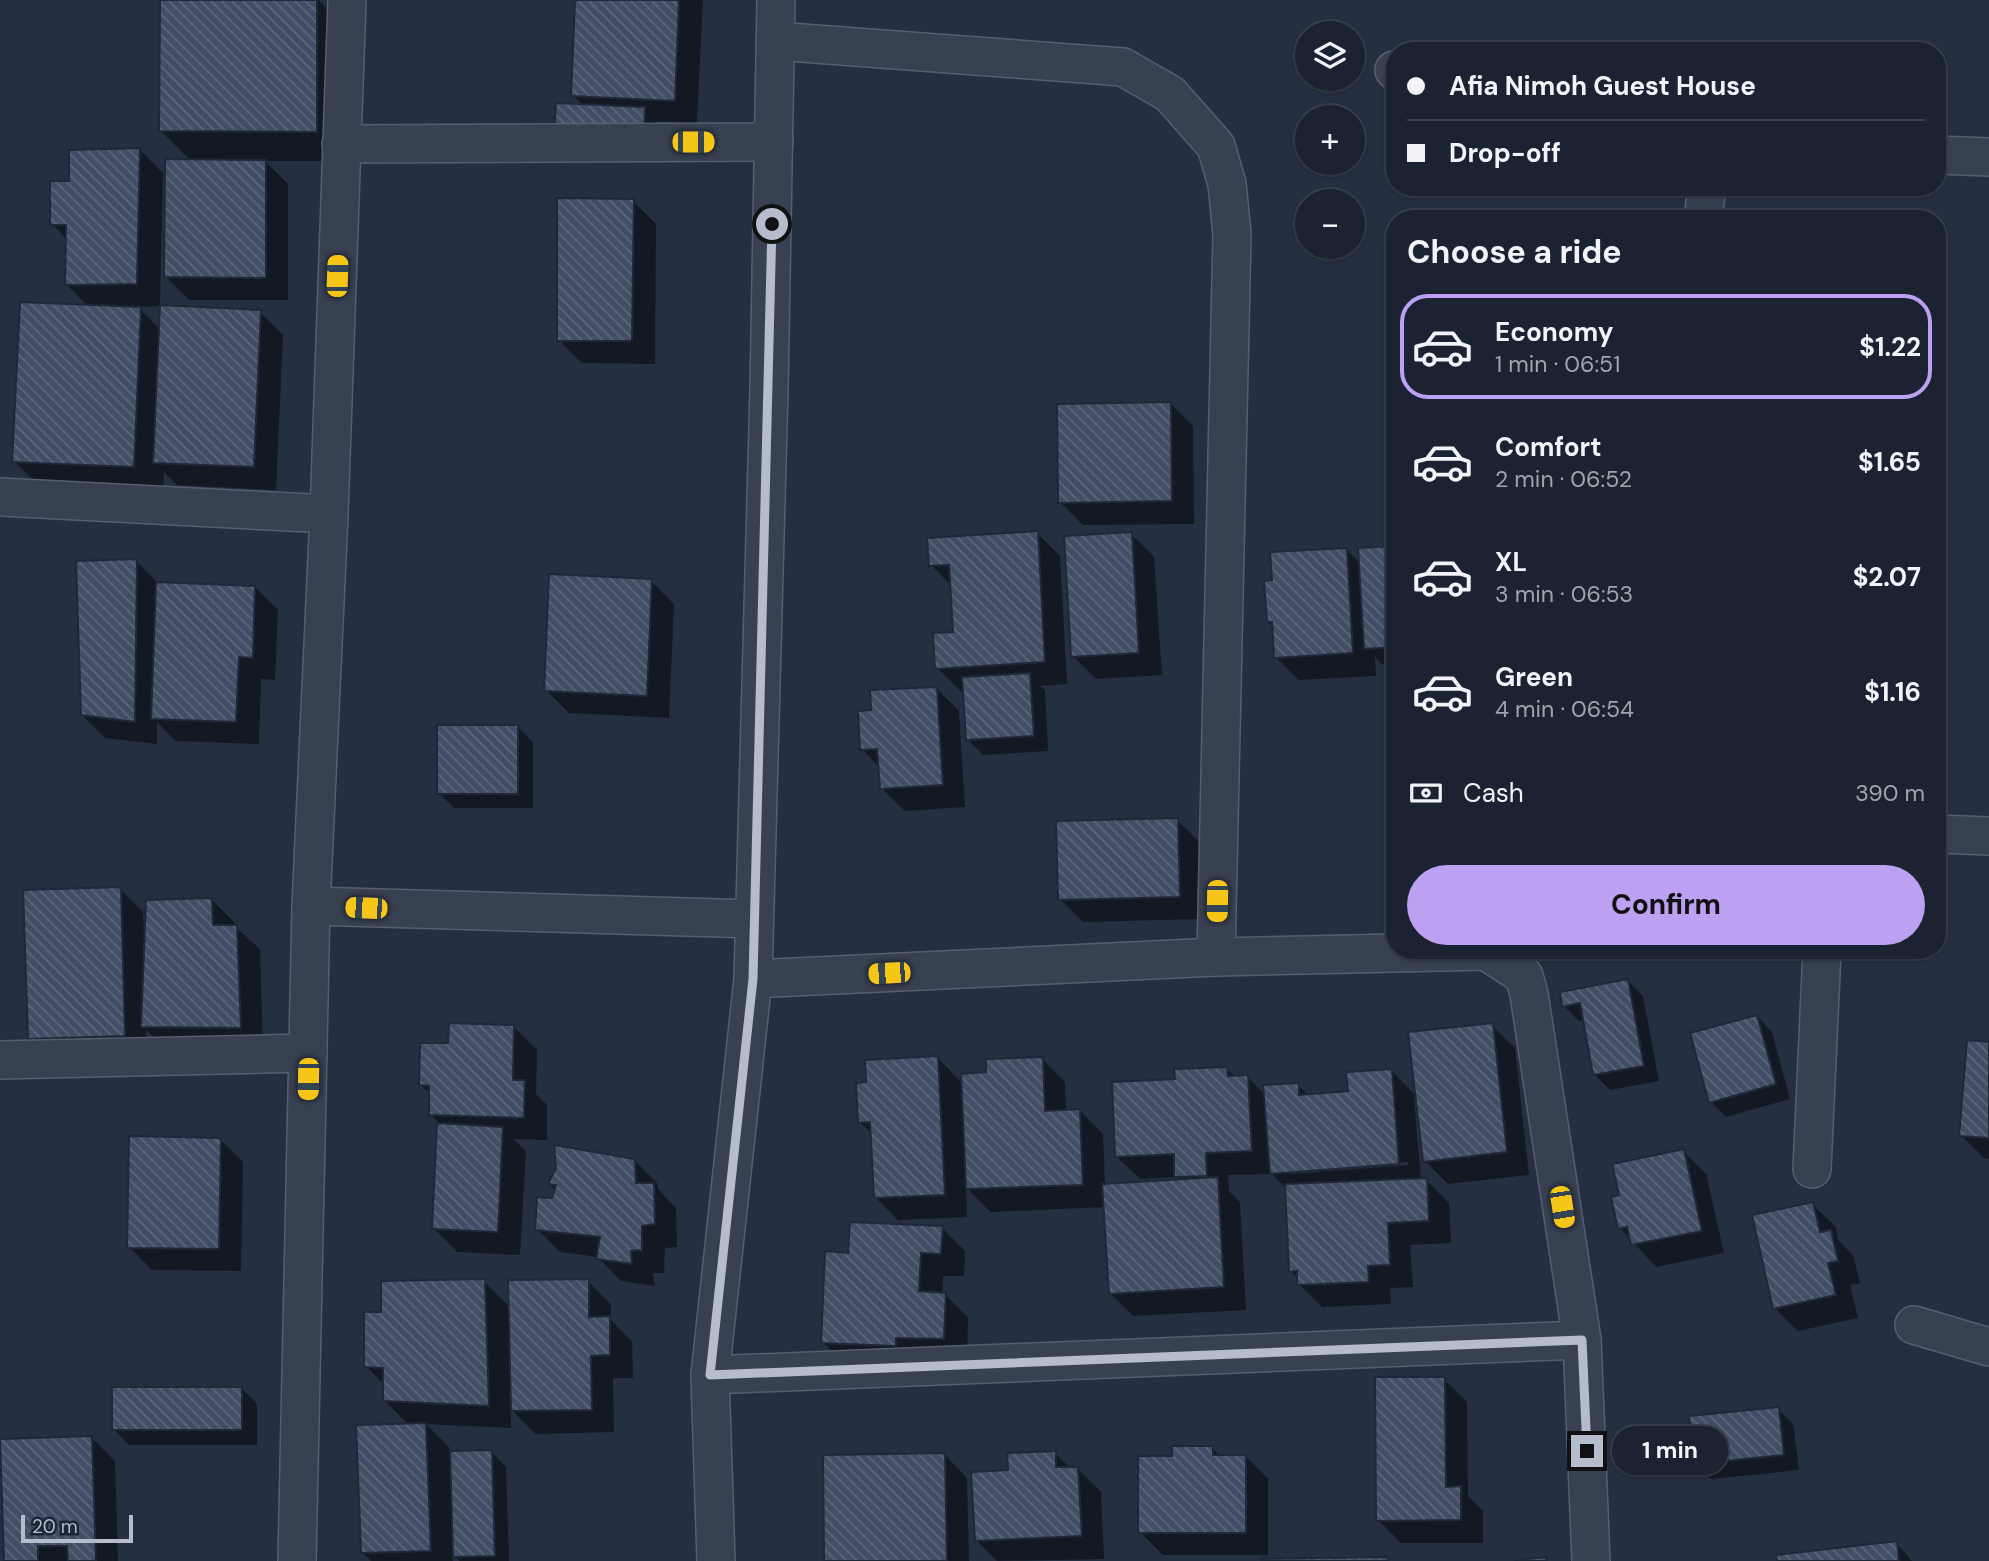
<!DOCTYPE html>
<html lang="en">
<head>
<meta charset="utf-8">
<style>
  body { margin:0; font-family:"DM Sans",sans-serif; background:#242b3a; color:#f1f3f6; height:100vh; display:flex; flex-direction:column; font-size:26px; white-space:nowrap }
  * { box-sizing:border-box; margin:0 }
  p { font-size:23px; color:#a0a4ac }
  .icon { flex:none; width:38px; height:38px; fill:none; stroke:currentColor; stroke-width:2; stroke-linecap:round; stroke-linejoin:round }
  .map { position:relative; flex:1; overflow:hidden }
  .sheet { position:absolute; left:1386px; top:210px; width:560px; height:749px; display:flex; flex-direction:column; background:#1b2332; border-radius:28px; box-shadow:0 2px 5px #0004,0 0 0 2px #39404d }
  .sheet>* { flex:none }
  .hud { position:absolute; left:1386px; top:42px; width:560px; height:154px; border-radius:28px; box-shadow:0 2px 5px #0004,0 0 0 2px #39404d; display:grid; align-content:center; height:154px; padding:0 21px; background:#1b2332 }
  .buttons { position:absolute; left:1295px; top:21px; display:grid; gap:14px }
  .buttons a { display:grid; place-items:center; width:70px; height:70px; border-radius:50%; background:#1b2332; box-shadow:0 2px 5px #0004,0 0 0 2px #39404d; font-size:35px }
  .scale { position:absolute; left:21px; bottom:18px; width:112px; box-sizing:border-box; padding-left:7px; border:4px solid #b5bccc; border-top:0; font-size:19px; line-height:24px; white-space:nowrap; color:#b5bccc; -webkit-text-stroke:5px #1d2637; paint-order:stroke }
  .end { position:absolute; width:32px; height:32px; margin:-16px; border:9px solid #b5bccc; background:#111; box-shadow:0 0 0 4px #111 }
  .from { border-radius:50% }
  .bubble { position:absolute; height:49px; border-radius:24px; background:#1b2332; box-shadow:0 2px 5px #0004,0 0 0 2px #39404d; font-size:23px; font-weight:700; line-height:49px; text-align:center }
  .car { position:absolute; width:21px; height:42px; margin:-21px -10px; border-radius:9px; box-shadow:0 0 5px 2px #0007; background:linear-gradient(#f5c518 24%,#345 0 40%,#f5c518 0 76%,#345 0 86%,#f5c518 0) }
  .hud b { display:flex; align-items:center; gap:24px; height:66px; font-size:26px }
  .hud b+b { border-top:2px solid #39404d }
  .hud i { width:18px; height:18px; background:#f1f3f6 }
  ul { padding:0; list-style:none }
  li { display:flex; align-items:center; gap:21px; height:105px; margin:0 14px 10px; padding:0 7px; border:4px solid transparent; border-radius:28px }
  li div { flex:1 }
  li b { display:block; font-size:26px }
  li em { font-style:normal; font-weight:700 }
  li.selected { border-color:#bca0f2 }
  li>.icon { width:63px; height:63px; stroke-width:1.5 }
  h2 { padding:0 21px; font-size:32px; line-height:84px }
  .pay { display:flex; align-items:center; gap:18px; height:77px; padding:0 21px; font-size:26px }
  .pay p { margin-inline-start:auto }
  .cta { display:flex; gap:14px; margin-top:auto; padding:14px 21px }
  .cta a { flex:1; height:80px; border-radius:42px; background:#bca0f2; color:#111; font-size:28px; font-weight:700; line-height:80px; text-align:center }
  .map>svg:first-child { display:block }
</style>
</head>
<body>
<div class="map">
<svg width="1989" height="1561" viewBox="0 0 1989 1561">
  <defs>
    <pattern id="building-back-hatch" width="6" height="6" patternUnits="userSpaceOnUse" patternTransform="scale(1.75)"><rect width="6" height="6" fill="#424e65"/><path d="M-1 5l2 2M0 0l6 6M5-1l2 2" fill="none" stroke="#5b667a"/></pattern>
  </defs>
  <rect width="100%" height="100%" fill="#242f42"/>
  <!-- shadow -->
  <g fill="#0007" fill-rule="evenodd">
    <polygon points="162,0 319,0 347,28 346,161 265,161 288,184 288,300 189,300 166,277 191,161 161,131"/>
    <polygon points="577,0 703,0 697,123 656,121 659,124 658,154 584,106 573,95"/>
    <polygon points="140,150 163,173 160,306 138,307 161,330 260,312 283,335 276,490 177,485 164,472 163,497 44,491 14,461 89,307 67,285 67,240 52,224 71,182"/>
    <polygon points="633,201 656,224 655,364 582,363 559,340"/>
    <polygon points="1170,403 1193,426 1194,524 1083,525 1060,502"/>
    <polygon points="1037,533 1060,556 1067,684 1040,686 1045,690 1048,751 983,755 968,739 964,691 960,691 937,668 955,633 952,586 931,565"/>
    <polygon points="1131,534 1154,557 1162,675 1096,679 1073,656"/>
    <polygon points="1395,548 1395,663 1381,664 1375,657 1376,676 1299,680 1276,657 1274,628 1268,622 1274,582 1347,550 1361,564"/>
    <polygon points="136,561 159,584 255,587 278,610 275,680 261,679 259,744 176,741 157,722 157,744 105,738 82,715"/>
    <polygon points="651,581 674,604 669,718 569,713 546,690"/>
    <polygon points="936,688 959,711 965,807 905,811 881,788 880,768 862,749 873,712"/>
    <polygon points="517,726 533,742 533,808 454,808 439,793"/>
    <polygon points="1177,820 1200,843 1202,919 1083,922 1060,899"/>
    <polygon points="120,889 143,912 144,938 212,900 235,923 235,927 260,949 263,1050 166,1050 146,1030 147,1058 52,1061 29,1038"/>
    <polygon points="1628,981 1643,996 1659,1081 1610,1090 1595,1075 1585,1020 1579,1021 1564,1006"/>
    <polygon points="1757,1016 1772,1032 1790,1099 1726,1117 1711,1102"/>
    <path d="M 1492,1025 L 1515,1048 L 1529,1175 L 1448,1184 L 1425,1161 L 1418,1099 L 1414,1099 L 1421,1180 L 1426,1180 L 1449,1203 L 1451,1243 L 1410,1245 L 1413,1287 L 1390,1288 L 1391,1304 L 1322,1307 L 1299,1284 L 1299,1279 L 1291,1271 L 1287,1189 L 1272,1174 L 1228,1175 L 1229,1191 L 1240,1202 L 1246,1310 L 1133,1316 L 1110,1293 L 1105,1207 L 991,1212 L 966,1187 L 967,1217 L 898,1220 L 875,1197 L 872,1134 L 860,1122 L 868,1084 L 938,1058 L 963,1084 L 987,1074 L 1042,1059 L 1065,1082 L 1066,1112 L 1080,1111 L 1103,1134 L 1105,1185 L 1181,1181 L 1177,1177 L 1140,1179 L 1116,1156 L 1177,1081 L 1227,1069 L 1235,1077 L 1248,1077 L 1265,1095 L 1298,1085 L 1310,1096 L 1350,1093 L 1391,1070 L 1417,1097 ZM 1408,1162 L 1408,1165 L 1290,1174 L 1290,1171 Z"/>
    <polygon points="514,1027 537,1050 536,1094 547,1105 547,1140 514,1139 526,1151 520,1255 457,1252 434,1229 439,1123 431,1115 431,1095 421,1085"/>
    <polygon points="1989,1044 1989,1159 1984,1158 1961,1135"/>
    <polygon points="220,1139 243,1162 241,1271 152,1270 129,1247"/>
    <polygon points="1683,1151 1706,1174 1724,1253 1656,1267 1620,1228 1621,1196"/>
    <polygon points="634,1160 657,1183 658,1189 676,1208 677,1247 665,1248 664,1273 653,1273 655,1286 621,1281 598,1257 560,1252 537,1229 556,1191 550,1184"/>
    <polygon points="1812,1204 1836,1227 1838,1240 1853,1255 1860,1283 1850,1285 1858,1318 1798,1331 1775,1308"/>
    <polygon points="942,1228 965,1251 964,1276 943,1276 942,1294 945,1294 968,1317 967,1362 846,1365 823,1342 849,1255"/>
    <polygon points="484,1281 510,1307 588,1281 611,1304 611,1320 632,1341 633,1378 613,1378 614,1432 535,1434 511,1409 511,1428 426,1424 449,1447 449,1453 491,1451 506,1467 509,1561 460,1561 452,1554 453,1561 371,1561 362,1552 409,1425 384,1400 384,1385 366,1366 383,1314"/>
    <polygon points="1444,1379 1467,1402 1468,1496 1483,1511 1483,1543 1401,1543 1378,1520"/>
    <polygon points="242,1389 257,1404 257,1445 129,1445 114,1429"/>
    <polygon points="1778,1409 1793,1424 1799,1470 1711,1479 1695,1464"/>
    <polygon points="92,1438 115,1461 118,1561 5,1561"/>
    <polygon points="1212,1448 1220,1456 1245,1456 1268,1479 1268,1555 1163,1555 1140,1532 1174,1458"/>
    <polygon points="1055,1453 1071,1469 1078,1469 1101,1492 1104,1559 997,1561 977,1541 1010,1472"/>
    <polygon points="944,1454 967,1478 969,1561 826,1561"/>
    <polygon points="1896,1543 1912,1561 1779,1561"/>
  </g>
  <!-- building -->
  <g fill="url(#building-back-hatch)" stroke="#1f2839" stroke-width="2">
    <polygon points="160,0 317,0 317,132 159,131"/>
    <polygon points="575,0 679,0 675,101 571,96"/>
    <polygon points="556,103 645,107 644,139 554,136"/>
    <polygon points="140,148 137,284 65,285 66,225 50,225 50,181 69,181 69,150"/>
    <polygon points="165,159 266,160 266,278 164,277"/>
    <polygon points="557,198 634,199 632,341 557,341"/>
    <polygon points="20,302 141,307 134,467 12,462"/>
    <polygon points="160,305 261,310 254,467 153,463"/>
    <polygon points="1171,402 1172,501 1058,503 1057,404"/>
    <polygon points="1038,531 1045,662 935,669 933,633 953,632 949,565 929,566 927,538"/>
    <polygon points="1132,532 1139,653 1071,657 1064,536"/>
    <polygon points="1395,546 1395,647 1364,649 1358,548"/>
    <polygon points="1347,548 1353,653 1274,658 1272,622 1267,622 1264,581 1272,580 1270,552"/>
    <polygon points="137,559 135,722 81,715 76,561"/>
    <polygon points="549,574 652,579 647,696 544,691"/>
    <polygon points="156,582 255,586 253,658 239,657 236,722 151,719"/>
    <polygon points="1030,673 1034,736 966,740 962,677"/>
    <polygon points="937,687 943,785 880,789 877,749 860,750 858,711 871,710 870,690"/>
    <rect x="437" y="725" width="81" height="69"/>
    <polygon points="1178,818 1180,897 1058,900 1056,821"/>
    <polygon points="121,887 125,1036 28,1039 23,890"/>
    <polygon points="212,898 213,925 237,925 241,1028 141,1027 146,900"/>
    <polygon points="1628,979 1644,1066 1593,1075 1580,1003 1562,1007 1560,992"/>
    <polygon points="1757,1015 1776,1084 1709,1103 1690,1033"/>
    <polygon points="449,1023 514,1025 513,1080 525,1080 524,1118 429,1115 429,1086 419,1085 420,1043 448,1043"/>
    <polygon points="1493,1023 1507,1152 1423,1162 1408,1032"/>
    <polygon points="1967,1040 1989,1042 1989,1138 1959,1136"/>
    <polygon points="938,1056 945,1195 874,1198 870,1122 858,1123 856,1083 866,1082 865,1060"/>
    <polygon points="1043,1057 1045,1111 1080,1109 1083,1185 966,1189 961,1074 986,1072 986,1059"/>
    <polygon points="1227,1067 1228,1076 1248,1075 1252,1151 1206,1153 1207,1176 1174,1177 1174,1154 1115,1157 1112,1082 1175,1079 1174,1069"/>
    <polygon points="1392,1069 1399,1164 1270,1174 1263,1085 1299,1083 1299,1095 1348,1091 1346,1072"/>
    <polygon points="437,1123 503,1127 498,1232 432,1229"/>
    <polygon points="129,1136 221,1138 219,1249 127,1248"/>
    <polygon points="554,1145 635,1159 636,1183 654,1183 655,1224 642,1226 642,1250 631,1251 632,1264 596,1259 600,1237 535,1230 537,1197 552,1198 556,1185 548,1184 556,1168"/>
    <polygon points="1684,1149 1702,1231 1631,1245 1627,1227 1618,1229 1611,1197 1619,1195 1612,1164"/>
    <polygon points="1218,1177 1224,1287 1109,1294 1102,1184"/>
    <polygon points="1427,1178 1429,1221 1388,1223 1390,1265 1368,1266 1369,1282 1297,1285 1297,1271 1289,1272 1285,1184"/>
    <polygon points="1813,1202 1820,1232 1831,1230 1838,1261 1828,1263 1836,1295 1773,1309 1752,1215"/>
    <polygon points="850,1222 943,1226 941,1254 921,1253 919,1291 946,1293 944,1339 896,1338 896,1346 821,1343 825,1251 848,1253"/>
    <polygon points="485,1279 489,1406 383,1401 383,1368 364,1367 364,1312 381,1312 381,1281"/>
    <polygon points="589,1279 589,1317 610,1316 610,1355 591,1356 592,1410 511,1411 508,1280"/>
    <polygon points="1375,1377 1445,1377 1446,1487 1461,1486 1461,1520 1376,1521"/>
    <rect x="112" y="1387" width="130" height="43"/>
    <polygon points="1779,1407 1784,1455 1694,1464 1689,1416"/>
    <polygon points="426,1423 431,1551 361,1553 356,1425"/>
    <polygon points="92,1436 96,1561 68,1561 67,1546 38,1546 38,1561 4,1561 0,1439"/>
    <polygon points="1172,1446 1213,1446 1213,1455 1246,1455 1246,1533 1138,1533 1138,1456 1172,1456"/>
    <polygon points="492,1450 495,1556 453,1557 450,1451"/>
    <polygon points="1056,1451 1056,1467 1078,1467 1082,1536 975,1541 971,1472 1008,1470 1007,1453"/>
    <polygon points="945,1453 947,1561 824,1561 823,1455"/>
    <polygon points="1897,1541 1899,1561 1777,1561 1776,1555"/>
    <polygon points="1388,1557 1388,1561 1261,1561 1261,1559"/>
    <polygon points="1546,1557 1547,1561 1514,1561 1518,1560"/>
  </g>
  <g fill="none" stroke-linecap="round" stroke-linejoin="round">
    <!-- minor casing -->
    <g stroke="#565f6f" stroke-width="40">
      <g id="minor">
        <polyline points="775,41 1123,67 1170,94 1216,146 1227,184 1232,234 1216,957"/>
        <polyline points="1394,70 1395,71"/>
        <polyline points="341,144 774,142"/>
        <polyline points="1937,155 1989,157"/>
        <polyline points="1703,219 1707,187"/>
        <polyline points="0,497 329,514"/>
        <polyline points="1937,834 1989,836"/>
        <polyline points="311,906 754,919"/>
        <polyline points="753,979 1216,957 1486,951 1524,976 1529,994 1582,1340 1591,1561"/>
        <polyline points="0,1060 308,1053"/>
        <polyline points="1812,1169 1822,950"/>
        <polyline points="1914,1325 1989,1347"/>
        <polyline points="710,1375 1582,1340"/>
        <polyline points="297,1561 311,906 329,514 347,0"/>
        <polyline points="716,1561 710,1375 753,979 769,389 776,0"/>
      </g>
    </g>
    <!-- minor -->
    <use href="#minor" stroke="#384152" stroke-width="37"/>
  </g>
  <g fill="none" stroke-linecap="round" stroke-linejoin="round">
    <!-- route -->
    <polyline stroke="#b5bccc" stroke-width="9" points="772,224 753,979 710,1375 1582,1340 1587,1451"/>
  </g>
</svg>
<div class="buttons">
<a><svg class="icon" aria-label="layers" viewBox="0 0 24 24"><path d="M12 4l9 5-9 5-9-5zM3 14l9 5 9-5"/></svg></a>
<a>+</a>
<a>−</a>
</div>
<div class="scale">20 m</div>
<i class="end from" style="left:772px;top:224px"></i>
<i class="end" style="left:1587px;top:1451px"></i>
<div class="bubble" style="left:1612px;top:1426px;width:116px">1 min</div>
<i class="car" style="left:693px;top:142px;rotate:90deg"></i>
<i class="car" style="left:337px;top:276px;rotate:2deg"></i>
<i class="car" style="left:1217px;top:901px;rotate:181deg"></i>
<i class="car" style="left:366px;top:908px;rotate:272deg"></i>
<i class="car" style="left:889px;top:973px;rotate:267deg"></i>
<i class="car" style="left:308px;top:1079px;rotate:181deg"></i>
<i class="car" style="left:1562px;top:1207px;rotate:171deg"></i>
<div class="hud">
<b><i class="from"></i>Afia Nimoh Guest House</b>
<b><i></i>Drop-off</b>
</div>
<section class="sheet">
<h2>Choose a ride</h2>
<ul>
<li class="selected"><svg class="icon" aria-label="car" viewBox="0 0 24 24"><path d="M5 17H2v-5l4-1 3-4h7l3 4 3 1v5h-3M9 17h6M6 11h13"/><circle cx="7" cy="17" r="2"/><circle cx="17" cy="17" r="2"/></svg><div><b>Economy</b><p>1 min · 06:51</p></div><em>$1.22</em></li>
<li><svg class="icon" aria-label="car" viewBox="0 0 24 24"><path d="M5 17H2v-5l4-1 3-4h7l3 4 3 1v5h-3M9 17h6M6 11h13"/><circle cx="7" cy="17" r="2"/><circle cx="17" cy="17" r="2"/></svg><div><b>Comfort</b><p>2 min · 06:52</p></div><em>$1.65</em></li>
<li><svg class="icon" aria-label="car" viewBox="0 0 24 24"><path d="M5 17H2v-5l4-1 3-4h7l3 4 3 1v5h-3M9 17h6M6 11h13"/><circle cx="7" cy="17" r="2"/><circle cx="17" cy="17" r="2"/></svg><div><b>XL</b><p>3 min · 06:53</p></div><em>$2.07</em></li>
<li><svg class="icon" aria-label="car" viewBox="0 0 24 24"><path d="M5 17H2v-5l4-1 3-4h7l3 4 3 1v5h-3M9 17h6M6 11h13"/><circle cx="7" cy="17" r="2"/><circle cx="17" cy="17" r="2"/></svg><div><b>Green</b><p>4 min · 06:54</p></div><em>$1.16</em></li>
</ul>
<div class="pay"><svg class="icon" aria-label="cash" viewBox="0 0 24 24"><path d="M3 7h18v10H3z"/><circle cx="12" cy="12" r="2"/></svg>Cash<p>390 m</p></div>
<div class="cta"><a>Confirm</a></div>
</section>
</div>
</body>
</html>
